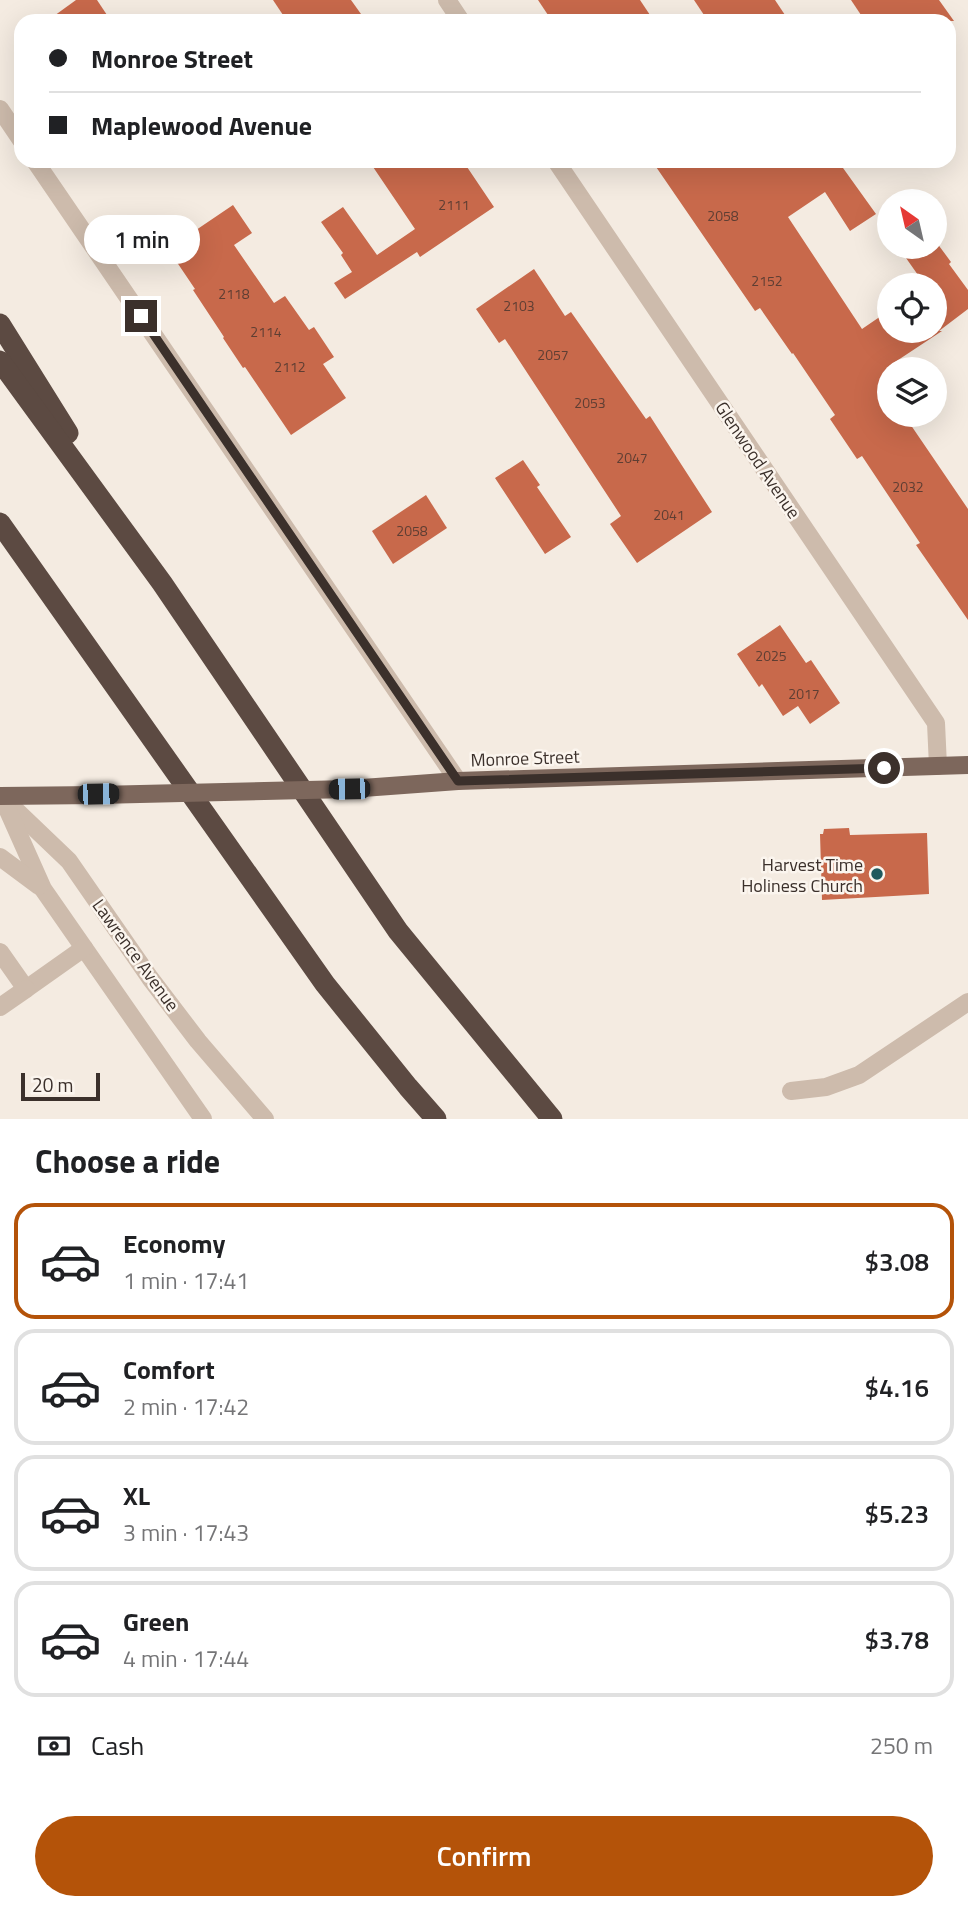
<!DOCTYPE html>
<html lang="en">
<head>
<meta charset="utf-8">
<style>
  body { margin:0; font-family:"Titillium Web",sans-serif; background:#f6f6f6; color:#202124; height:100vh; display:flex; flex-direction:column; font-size:26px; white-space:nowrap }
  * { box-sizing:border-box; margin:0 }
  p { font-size:23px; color:#757577 }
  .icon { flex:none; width:38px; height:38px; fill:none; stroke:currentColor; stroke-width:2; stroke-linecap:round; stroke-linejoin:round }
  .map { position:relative; height:1119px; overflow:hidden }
  .details { display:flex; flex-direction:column; background:#fff; flex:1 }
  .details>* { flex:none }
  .guide { position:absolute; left:14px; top:14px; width:942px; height:154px; border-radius:21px; box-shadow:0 7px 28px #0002; display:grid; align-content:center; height:154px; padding:0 35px; background:#fff }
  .needle { width:46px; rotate:326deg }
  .fabs { position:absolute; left:877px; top:189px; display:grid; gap:14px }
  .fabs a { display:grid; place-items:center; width:70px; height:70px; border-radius:50%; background:#fff; box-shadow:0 7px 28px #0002; font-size:35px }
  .scale { position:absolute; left:21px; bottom:18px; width:79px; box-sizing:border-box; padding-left:7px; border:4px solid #3b302b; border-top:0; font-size:19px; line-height:24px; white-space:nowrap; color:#3b302b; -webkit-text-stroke:5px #fbf5ee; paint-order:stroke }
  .end { position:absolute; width:32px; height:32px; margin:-16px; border:9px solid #3b302b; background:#fff; box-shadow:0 0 0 4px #fff }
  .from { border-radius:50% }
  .bubble { position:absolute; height:49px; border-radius:24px; background:#fff; box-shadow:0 7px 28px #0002; font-size:23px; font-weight:600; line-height:49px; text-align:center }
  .car { position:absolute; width:21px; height:42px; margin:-21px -10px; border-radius:9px; box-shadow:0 0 5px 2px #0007; background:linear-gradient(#222 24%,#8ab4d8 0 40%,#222 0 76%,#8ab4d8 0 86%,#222 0) }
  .guide b { display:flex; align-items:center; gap:24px; height:66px; font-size:26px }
  .guide b+b { border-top:2px solid #e0e0e0 }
  .guide i { width:18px; height:18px; background:#202124 }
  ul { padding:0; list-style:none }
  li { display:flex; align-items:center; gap:21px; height:116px; margin:0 14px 10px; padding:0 21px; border:4px solid #e0e0e0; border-radius:21px }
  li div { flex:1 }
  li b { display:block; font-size:26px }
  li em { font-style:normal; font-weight:600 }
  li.selected { border-color:#b45309 }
  li>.icon { width:63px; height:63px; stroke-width:1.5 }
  h2 { padding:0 35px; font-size:32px; line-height:84px }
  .pay { display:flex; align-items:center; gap:18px; height:77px; padding:0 35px; font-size:26px }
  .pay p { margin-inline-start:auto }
  .button { display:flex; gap:14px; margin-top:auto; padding:14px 35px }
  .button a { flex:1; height:80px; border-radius:42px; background:#b45309; color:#fff; font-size:28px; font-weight:600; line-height:80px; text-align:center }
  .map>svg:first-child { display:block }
</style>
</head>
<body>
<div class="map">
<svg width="968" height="1119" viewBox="0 0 968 1119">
  <rect width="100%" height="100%" fill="#f4ebe1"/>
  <!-- building -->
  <g fill="#c8694b">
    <polygon points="76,0 97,0 111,21 47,21"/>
    <polygon points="273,0 351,0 366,21 287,21"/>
    <polygon points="538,0 640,0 654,21 552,21"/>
    <polygon points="694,0 775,0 789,21 708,21"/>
    <polygon points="851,0 939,0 954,21 865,21"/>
    <polygon points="369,161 463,161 494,207 420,257 417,252 345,299 334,283 352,272 341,255 343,253 321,222 343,207 377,255 415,229"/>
    <polygon points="652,161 838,161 876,214 850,231 825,192 788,217 862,329 881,316 889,328 889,331 934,331 934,285 925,285 906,258 922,247 934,247 934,239 951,262 949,264 968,290 968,309 939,331 942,331 889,366 889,415 904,415 968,509 968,620 916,545 920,543 862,456 857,459 830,419 835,415 793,353 792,354 760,308 755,311"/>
    <polygon points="233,205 252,233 234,245 274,303 285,296 309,330 314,327 334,357 323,364 346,398 291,435 245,367 243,368 223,338 224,337 193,290 195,289 168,249"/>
    <polygon points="534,269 565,316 571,312 646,419 650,416 712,512 637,563 610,524 621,516 505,339 499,343 476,309"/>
    <polygon points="523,460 540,485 537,487 571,537 545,554 495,478"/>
    <polygon points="426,495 447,528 393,564 372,531"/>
    <polygon points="780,625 806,663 811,660 840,703 810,724 798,706 783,716 762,684 759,687 737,654"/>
    <polygon points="849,828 850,835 927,833 929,894 822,900 820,834 823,834 824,829"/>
  </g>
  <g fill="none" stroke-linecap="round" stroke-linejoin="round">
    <!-- minor -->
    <g stroke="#cdbbac" stroke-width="18">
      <polyline points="447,0 461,21"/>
      <polyline points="0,109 21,140"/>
      <polyline points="35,161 458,781"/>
      <polyline points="556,161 936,723 938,766"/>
      <polyline points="1,796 69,861 150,978 198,1041 265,1119"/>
      <polyline points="6,806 43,889 203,1119"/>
      <polyline points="0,857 39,886"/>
      <polyline points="0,952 26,989 84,948"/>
      <polyline points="0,1007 26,989"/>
      <polyline points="791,1091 826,1087 859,1075 968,1002"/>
    </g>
    <!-- major -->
    <g stroke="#7d675c" stroke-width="18">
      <polyline points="349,789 458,781 968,765"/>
      <polyline points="0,796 98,795"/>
    </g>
    <!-- highway -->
    <g stroke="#5c4a42" stroke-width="21">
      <polyline points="0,324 68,433"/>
      <polyline points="0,361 162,583 398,931 552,1119"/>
      <polyline points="0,523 325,984 408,1087 436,1119"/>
    </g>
    <!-- major-bridge -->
    <polyline stroke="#7d675c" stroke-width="18" points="98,795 349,789"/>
  </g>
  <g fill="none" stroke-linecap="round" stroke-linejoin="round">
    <!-- route -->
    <polyline stroke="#3b302b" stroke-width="9" points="141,316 458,781 884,768"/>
  </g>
  <!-- markers -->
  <circle fill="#1f5a5e" stroke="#fbf5ee" stroke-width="2.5" cx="877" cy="874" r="7"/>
  <g text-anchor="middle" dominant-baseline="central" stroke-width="5" stroke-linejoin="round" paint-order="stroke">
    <!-- number labels -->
    <g font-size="14" fill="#5e3e33">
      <text x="454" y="204">2111</text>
      <text x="723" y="215">2058</text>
      <text x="767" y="280">2152</text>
      <text x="234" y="293">2118</text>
      <text x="519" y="305">2103</text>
      <text x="266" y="331">2114</text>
      <text x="553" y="354">2057</text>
      <text x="290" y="366">2112</text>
      <text x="590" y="402">2053</text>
      <text x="632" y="457">2047</text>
      <text x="908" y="486">2032</text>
      <text x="669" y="514">2041</text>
      <text x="412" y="530">2058</text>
      <text x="771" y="655">2025</text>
      <text x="804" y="693">2017</text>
    </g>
    <!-- street labels -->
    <g font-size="18" fill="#3b302b" stroke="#fbf5ee">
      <text transform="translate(758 460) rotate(56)">Glenwood Avenue</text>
      <text transform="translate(525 758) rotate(-2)">Monroe Street</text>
      <text transform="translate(136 955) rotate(54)">Lawrence Avenue</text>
    </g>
    <!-- poi labels -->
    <g font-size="18" fill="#3b302b" stroke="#fbf5ee" text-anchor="end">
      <text x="863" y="864">Harvest Time<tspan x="863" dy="21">Holiness Church</tspan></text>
    </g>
  </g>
</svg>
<div class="fabs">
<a><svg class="needle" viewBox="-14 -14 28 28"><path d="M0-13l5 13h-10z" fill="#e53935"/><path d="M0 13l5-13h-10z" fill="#757577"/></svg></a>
<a><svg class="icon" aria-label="locate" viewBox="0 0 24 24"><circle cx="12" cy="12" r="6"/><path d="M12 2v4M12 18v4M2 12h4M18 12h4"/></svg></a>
<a><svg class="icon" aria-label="layers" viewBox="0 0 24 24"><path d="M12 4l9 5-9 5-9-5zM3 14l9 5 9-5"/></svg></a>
</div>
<div class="scale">20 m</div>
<i class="end from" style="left:884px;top:768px"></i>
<i class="end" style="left:141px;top:316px"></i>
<div class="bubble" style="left:84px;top:215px;width:116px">1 min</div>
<i class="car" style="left:349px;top:789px;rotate:269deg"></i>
<i class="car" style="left:98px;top:794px;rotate:89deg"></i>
<div class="guide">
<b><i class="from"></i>Monroe Street</b>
<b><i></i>Maplewood Avenue</b>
</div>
</div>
<section class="details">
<h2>Choose a ride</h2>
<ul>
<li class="selected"><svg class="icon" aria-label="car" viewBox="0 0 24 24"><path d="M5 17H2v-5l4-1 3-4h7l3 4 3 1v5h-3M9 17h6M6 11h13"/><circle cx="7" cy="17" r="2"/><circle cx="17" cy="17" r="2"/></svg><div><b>Economy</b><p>1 min · 17:41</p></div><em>$3.08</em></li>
<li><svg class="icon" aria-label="car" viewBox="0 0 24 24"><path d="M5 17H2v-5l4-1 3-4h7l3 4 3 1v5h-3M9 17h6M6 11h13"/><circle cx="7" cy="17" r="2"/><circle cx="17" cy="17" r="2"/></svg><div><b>Comfort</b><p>2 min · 17:42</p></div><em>$4.16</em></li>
<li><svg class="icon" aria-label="car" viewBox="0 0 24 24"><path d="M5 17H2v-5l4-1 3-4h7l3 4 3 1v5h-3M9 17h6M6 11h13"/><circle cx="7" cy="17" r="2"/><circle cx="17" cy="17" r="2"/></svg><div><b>XL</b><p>3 min · 17:43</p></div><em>$5.23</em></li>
<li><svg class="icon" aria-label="car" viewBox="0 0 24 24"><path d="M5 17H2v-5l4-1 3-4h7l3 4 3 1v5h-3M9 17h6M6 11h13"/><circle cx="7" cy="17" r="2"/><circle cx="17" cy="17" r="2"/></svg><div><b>Green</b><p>4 min · 17:44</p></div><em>$3.78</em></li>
</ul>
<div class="pay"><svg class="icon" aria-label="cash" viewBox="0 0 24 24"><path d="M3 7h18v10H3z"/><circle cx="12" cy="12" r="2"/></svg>Cash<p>250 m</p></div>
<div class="button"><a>Confirm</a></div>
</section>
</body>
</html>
